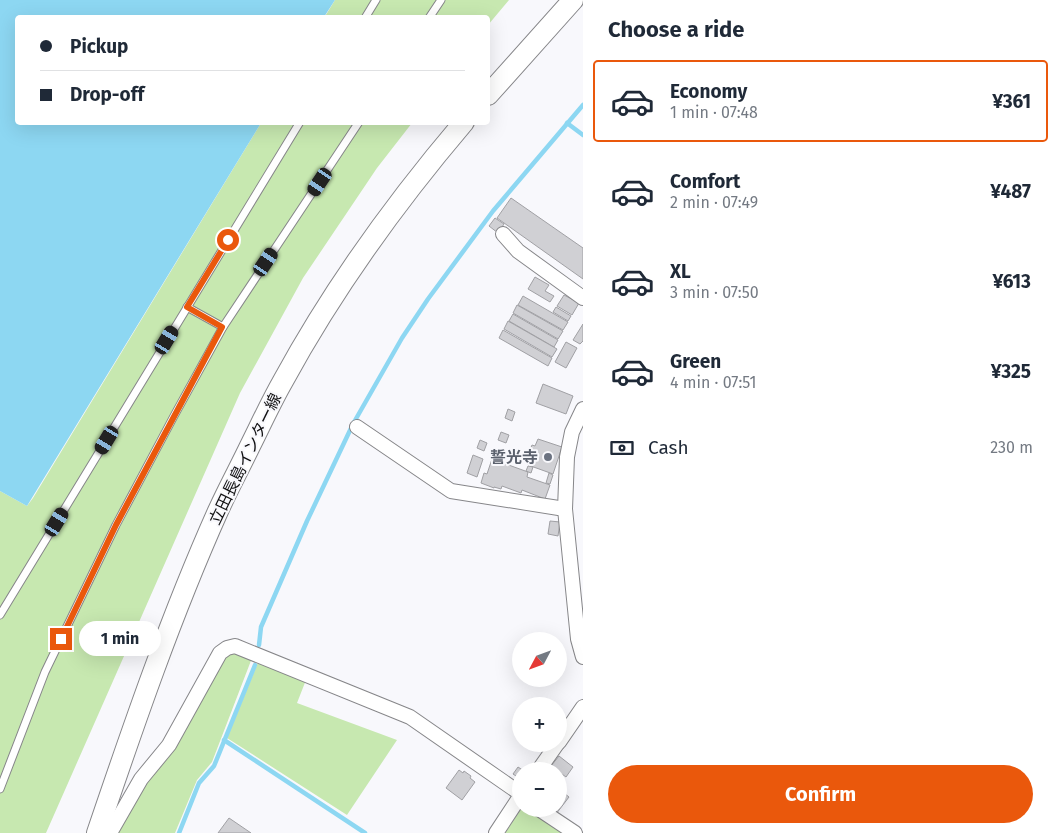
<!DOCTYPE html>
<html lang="en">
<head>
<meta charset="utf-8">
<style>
  body { margin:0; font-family:"Fira Sans","Noto Sans JP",sans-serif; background:#f2f2f3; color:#1f2937; height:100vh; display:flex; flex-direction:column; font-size:19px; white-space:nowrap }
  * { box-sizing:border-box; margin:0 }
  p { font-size:16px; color:#747a83 }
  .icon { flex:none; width:28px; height:28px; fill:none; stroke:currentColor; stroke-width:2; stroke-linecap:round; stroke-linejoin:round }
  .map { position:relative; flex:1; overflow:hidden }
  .sheet { display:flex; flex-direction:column; background:#fff; width:475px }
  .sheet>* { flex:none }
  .banner { position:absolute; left:15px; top:15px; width:475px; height:110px; border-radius:5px; box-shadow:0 5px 20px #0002; display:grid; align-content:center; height:110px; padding:0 25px; background:#fff }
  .needle { width:32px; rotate:229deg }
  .buttons { position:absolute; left:512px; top:632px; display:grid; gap:10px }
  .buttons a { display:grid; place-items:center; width:55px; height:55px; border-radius:50%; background:#fff; box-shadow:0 5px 20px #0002; font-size:25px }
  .end { position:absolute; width:22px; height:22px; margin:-11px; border:6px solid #ea580c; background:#fff; box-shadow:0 0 0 2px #fff }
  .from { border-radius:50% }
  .bubble { position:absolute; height:35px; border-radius:18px; background:#fff; box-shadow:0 5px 20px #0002; font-size:16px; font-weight:700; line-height:35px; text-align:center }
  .car { position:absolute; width:15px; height:30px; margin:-15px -8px; border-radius:6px; box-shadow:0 0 4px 1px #0007; background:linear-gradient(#222 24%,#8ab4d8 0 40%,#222 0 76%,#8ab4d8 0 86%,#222 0) }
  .banner b { display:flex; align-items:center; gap:18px; height:48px; font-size:19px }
  .banner b+b { border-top:1px solid #e0e1e3 }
  .banner i { width:12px; height:12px; background:#1f2937 }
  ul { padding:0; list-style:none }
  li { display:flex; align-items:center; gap:15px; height:82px; margin:0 10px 8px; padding:0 15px; border:2px solid transparent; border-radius:5px }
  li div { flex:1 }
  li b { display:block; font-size:19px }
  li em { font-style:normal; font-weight:700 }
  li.on { border-color:#ea580c }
  li>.icon { width:45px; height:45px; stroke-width:1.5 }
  h2 { padding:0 25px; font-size:22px; line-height:60px }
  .pay { display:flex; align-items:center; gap:12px; height:55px; padding:0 25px; font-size:19px }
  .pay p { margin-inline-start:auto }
  .primary-button { display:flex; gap:10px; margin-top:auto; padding:10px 25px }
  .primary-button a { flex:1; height:58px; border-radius:30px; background:#ea580c; color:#fff; font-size:20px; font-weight:700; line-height:58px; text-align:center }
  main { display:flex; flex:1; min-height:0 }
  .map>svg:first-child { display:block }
</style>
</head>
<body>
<main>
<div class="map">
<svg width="583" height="833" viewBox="0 0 583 833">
  <rect width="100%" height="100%" fill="#f8f8fc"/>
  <!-- green -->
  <g fill="#c7e8b0">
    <polygon points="335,0 509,0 488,25 488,18 324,18"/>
    <polygon points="261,123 412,123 377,168 303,278 240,393 46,833 0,833 0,491 27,506 33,498"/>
    <polygon points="235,652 252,658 212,762 197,780 175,833 114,833 227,654"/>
    <polygon points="259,660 306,680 297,703 397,740 347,815 227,738"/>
    <polygon points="521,809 532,809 567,833 505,833"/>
  </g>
  <!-- water -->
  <polygon fill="#8dd7f2" points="0,0 335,0 324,17 18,18 18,122 261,123 27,506 0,491"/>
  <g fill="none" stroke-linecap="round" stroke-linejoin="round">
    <!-- stream -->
    <g stroke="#8dd7f2" stroke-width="4.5">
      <polyline points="567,123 583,135"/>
      <polyline points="259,645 261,627 307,521 353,424 402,338 428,299 493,211 583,105"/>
      <polyline points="224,740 365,833"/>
      <polyline points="179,833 199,783 214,766 255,665"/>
    </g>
  </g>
  <!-- building -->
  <g fill="#d0d0d4" stroke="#a0a0a4">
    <polygon points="511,198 583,248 583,279 497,218"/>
    <polygon points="495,218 504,224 498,233 489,226"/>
    <polygon points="535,277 549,285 545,291 554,296 550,302 528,289"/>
    <polygon points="564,295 579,303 572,315 557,306"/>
    <polygon points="523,296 568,322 563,330 518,305"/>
    <polygon points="517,305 563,331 558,339 513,313"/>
    <polygon points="556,307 571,316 568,321 553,312"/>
    <polygon points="513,314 558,340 554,347 509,321"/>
    <polygon points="508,321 557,349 552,357 504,329"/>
    <polygon points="583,324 583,341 580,344 573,340"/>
    <polygon points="503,330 552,358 548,366 499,338"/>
    <polygon points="566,342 577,348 566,368 555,362"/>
    <polygon points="543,384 573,396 566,414 536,403"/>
    <polygon points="508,409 515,412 512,421 505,418"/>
    <polygon points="501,432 509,435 506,443 498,440"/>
    <polygon points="538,439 562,447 553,474 528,465 531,457 528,455 532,445 535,446"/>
    <polygon points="480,440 487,443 484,451 477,448"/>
    <polygon points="473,455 483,459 477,477 467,473"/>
    <polygon points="492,459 528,472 527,477 550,485 545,499 522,490 521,493 502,486 501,489 494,487 494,488 481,483 484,473 487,474"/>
    <polygon points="528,466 533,467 531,473 526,471"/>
    <polygon points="549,473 553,475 550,484 546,483"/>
    <polygon points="550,521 560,522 558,536 548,534"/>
    <polygon points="559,756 573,767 566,777 551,766"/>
    <polygon points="518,767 524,771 521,771 521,775 519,778 513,774"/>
    <polygon points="459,770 463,773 464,771 471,776 470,778 475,782 462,800 446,788"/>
    <polygon points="559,789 569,797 556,814 549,809 559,809"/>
    <polygon points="229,818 251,833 218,833"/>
  </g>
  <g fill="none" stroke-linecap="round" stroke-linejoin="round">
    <!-- service casing -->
    <g stroke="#868689" stroke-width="9">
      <g id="service">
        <polyline points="365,18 376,0"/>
        <polyline points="429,18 441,0"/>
        <polyline points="187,307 223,327"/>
        <polyline points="0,615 300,122"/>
        <polyline points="0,789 45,672 116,525 174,416 223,327 359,122"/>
      </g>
    </g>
    <!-- minor casing -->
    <g stroke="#868689" stroke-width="16">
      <g id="minor">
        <polyline points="503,234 518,251 583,298"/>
        <polyline points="583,409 572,432 567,457 565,509 578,639 583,657"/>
        <polyline points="357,427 451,491 565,509"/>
        <polyline points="559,742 583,707"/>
        <polyline points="538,771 557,744"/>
        <polyline points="539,809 575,833"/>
        <polyline points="110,833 141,779 169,745 220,653 227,648 235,646 410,717 521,794"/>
        <polyline points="496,833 521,795"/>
      </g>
    </g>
    <!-- secondary casing -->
    <g stroke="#868689" stroke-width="22">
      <g id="secondary">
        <polyline points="488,95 573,0"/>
        <path d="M 97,833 C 134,724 171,616 218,511 C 228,489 240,467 250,446 C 261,424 271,402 283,381 C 333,289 396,202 464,122"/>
      </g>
    </g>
    <!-- service -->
    <use href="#service" stroke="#fff" stroke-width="7"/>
    <!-- minor -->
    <use href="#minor" stroke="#fff" stroke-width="14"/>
    <!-- secondary -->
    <use href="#secondary" stroke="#fff" stroke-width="20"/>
  </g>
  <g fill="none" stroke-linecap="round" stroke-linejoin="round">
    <!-- route -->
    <polyline stroke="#ea580c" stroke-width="6" points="61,639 116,525 222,327 187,307 228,240"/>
  </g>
  <!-- markers -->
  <circle fill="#6b7280" stroke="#f8f8fc" stroke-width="2" cx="548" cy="457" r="5"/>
  <g text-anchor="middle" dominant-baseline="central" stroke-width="4" stroke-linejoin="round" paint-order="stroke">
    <!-- worship labels -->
    <g font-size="16" font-weight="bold" fill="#5b616d" stroke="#f8f8fc" text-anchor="end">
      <text x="538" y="457">誓光寺</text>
    </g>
    <!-- street labels -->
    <g font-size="16" fill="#0f0f10" stroke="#f8f8fc">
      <text transform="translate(245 459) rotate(-64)">立田長島インター線</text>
    </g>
  </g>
</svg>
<div class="buttons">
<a><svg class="needle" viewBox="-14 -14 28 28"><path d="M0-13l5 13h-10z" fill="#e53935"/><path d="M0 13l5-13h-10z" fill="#747a83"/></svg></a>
<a>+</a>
<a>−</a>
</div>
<i class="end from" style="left:228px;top:240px"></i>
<i class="end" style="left:61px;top:639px"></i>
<div class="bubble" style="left:79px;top:621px;width:82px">1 min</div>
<i class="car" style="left:320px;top:182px;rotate:214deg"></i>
<i class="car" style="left:266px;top:262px;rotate:34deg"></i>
<i class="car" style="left:167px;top:340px;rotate:31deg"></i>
<i class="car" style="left:107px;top:440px;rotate:211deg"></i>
<i class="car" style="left:57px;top:522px;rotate:31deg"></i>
<div class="banner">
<b><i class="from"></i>Pickup</b>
<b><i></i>Drop-off</b>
</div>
</div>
<section class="sheet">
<h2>Choose a ride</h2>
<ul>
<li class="on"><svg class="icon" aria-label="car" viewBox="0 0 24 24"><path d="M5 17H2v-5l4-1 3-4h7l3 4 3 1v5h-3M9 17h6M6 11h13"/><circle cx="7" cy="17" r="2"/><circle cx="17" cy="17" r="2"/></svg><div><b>Economy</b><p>1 min · 07:48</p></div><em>¥361</em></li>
<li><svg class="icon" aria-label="car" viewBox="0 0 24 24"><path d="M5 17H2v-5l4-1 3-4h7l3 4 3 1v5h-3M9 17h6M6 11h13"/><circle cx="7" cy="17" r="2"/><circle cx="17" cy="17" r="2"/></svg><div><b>Comfort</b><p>2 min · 07:49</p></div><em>¥487</em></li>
<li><svg class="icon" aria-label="car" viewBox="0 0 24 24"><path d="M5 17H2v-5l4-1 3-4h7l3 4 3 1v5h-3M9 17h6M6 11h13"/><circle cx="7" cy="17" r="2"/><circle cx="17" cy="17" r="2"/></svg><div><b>XL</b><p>3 min · 07:50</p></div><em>¥613</em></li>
<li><svg class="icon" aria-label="car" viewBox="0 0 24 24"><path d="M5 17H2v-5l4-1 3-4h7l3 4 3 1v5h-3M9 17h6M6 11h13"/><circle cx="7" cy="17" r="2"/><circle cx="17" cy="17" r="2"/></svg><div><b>Green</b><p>4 min · 07:51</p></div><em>¥325</em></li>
</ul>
<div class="pay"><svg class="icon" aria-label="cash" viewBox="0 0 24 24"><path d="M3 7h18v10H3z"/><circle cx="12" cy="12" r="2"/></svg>Cash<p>230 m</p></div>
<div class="primary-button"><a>Confirm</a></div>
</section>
</main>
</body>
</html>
